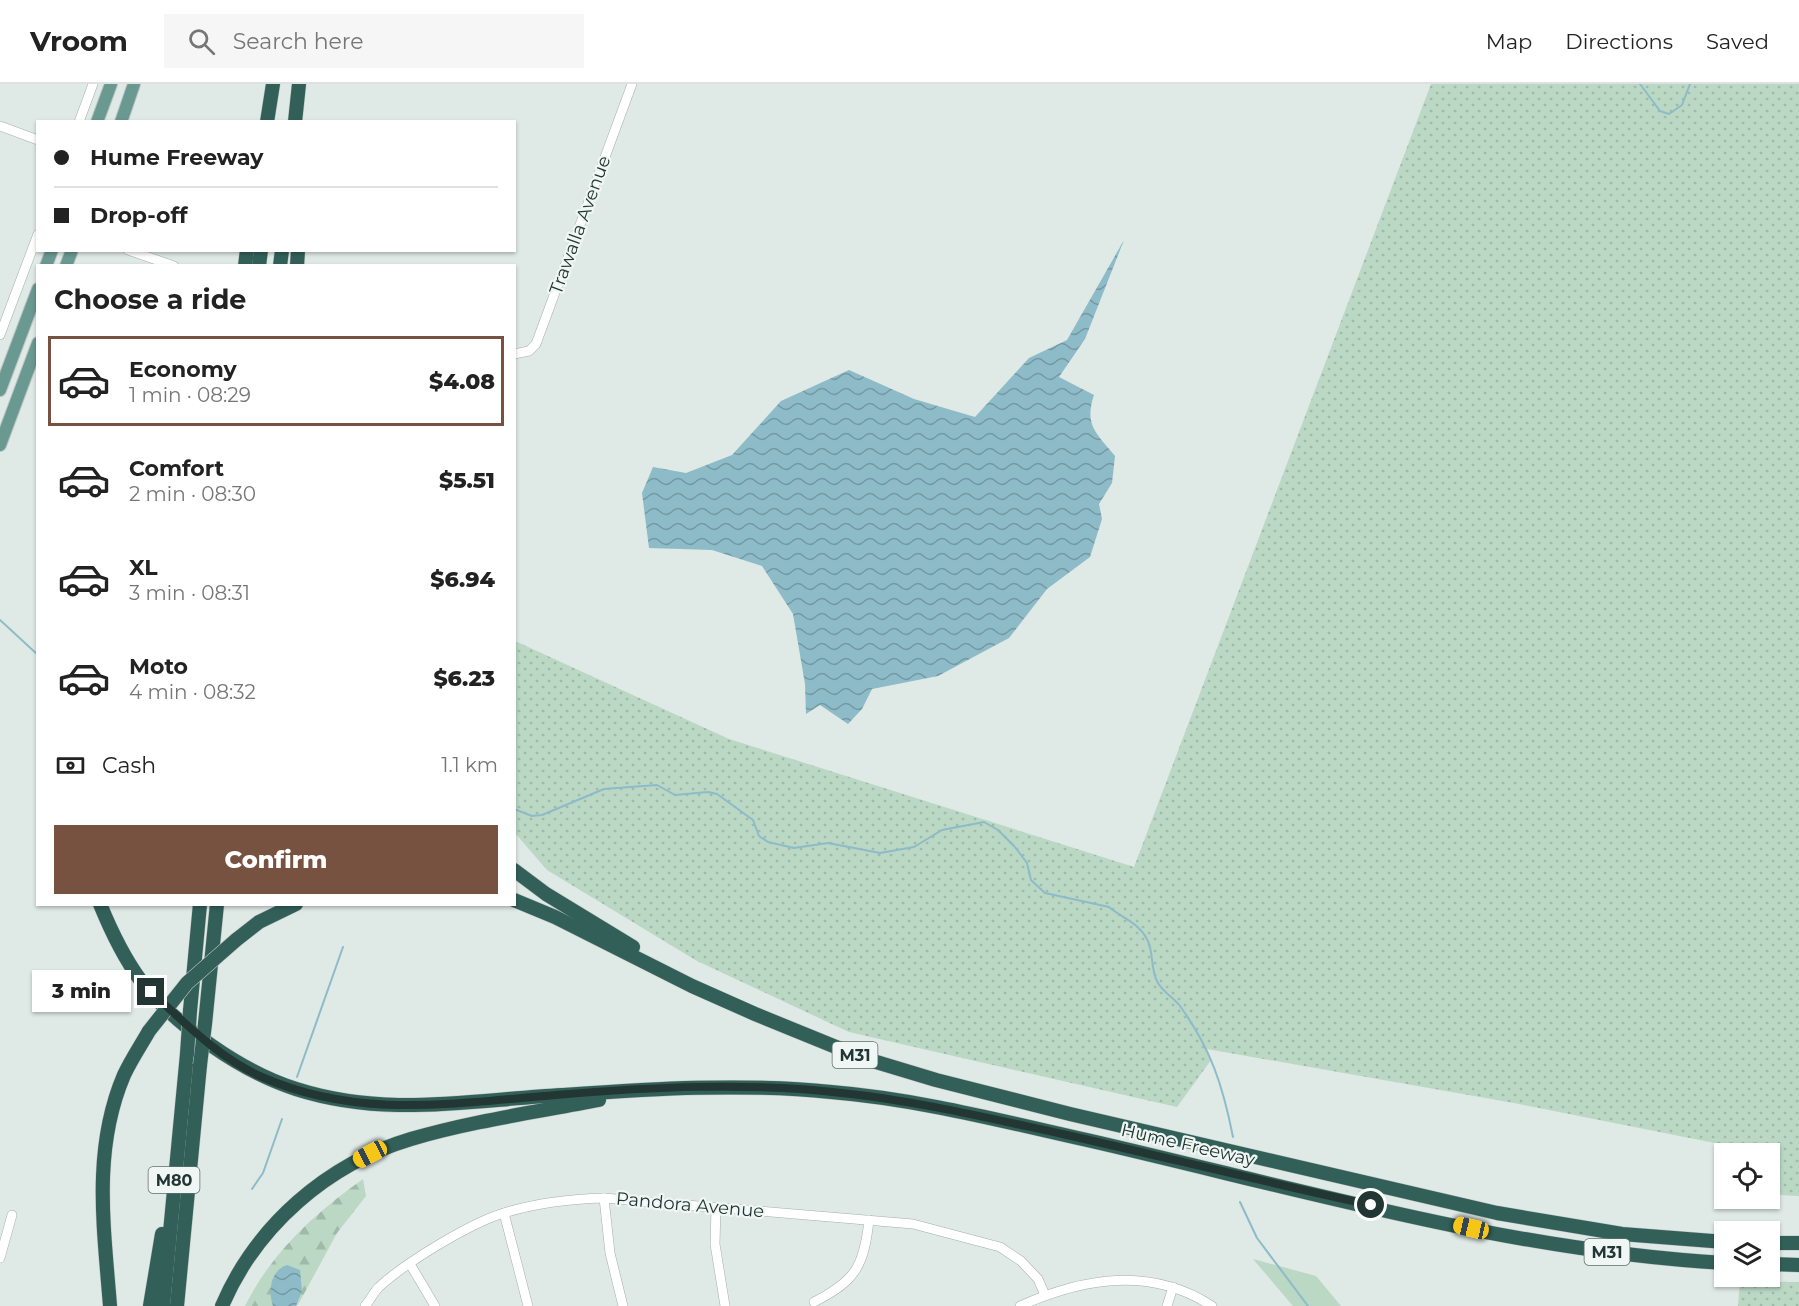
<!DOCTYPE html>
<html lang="en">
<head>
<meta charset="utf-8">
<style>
  body { margin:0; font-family:Montserrat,sans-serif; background:#f6f6f6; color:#222; height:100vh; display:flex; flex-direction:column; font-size:22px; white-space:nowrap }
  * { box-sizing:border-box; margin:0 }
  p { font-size:20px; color:#767676 }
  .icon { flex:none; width:33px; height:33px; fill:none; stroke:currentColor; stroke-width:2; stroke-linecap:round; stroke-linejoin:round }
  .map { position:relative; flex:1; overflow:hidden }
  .details { position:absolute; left:36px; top:180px; width:480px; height:642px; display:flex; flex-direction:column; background:#fff; border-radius:0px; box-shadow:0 2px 4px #0004 }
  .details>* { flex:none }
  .guide { position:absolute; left:36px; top:36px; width:480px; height:132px; border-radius:0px; box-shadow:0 2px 4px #0004; display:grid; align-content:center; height:132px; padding:0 18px; background:#fff }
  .buttons { position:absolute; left:1714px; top:1059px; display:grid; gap:12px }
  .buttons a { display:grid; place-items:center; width:66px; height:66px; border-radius:0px; background:#fff; box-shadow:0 2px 4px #0004; font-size:30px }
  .end { position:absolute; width:27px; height:27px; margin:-14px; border:8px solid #223733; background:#fff; box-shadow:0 0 0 3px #fff }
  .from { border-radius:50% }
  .bubble { position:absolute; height:42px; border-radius:0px; background:#fff; box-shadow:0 2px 4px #0004; font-size:20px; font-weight:800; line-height:42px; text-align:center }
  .car { position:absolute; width:18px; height:36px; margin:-18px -9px; border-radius:8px; box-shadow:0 0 4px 2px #0007; background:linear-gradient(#f5c518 24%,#345 0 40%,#f5c518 0 76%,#345 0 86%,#f5c518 0) }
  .guide b { display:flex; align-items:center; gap:21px; height:57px; font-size:22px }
  .guide b+b { border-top:2px solid #e0e0e0 }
  .guide i { width:15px; height:15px; background:#222 }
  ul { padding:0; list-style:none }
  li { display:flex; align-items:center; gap:18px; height:90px; margin:0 12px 9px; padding:0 6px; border:3px solid transparent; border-radius:0px }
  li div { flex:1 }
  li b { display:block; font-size:22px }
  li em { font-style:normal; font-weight:800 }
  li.selected { border-color:#785240 }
  li>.icon { width:54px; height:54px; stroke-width:1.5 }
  h2 { padding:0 18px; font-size:27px; line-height:72px }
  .pay { display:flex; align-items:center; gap:15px; height:66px; padding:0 18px; font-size:22px }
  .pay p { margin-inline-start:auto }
  .action { display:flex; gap:12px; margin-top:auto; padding:12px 18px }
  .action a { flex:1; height:69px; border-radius:0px; background:#785240; color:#fff; font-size:24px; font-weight:800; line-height:69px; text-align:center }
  header { display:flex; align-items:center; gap:36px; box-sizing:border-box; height:84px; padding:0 30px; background:#fff; border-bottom:2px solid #e0e0e0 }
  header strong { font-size:28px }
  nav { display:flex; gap:33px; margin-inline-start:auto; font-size:21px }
  .search { width:420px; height:54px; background:#f6f6f6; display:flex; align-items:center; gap:15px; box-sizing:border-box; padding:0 21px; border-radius:0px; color:#767676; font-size:22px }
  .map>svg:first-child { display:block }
</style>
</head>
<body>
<header>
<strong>Vroom</strong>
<div class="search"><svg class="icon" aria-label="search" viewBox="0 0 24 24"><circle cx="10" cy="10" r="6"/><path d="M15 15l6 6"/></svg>Search here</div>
<nav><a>Map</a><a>Directions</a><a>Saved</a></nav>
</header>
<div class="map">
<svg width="1799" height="1222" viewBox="0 0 1799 1222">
  <defs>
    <pattern id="grass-dots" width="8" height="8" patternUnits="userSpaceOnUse" patternTransform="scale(1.5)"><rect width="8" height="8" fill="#bad8c4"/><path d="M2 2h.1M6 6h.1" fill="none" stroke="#a0baa9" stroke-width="1.8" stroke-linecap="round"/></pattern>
    <pattern id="forest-firs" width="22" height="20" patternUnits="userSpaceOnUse" patternTransform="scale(1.5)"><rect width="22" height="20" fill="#bad8c4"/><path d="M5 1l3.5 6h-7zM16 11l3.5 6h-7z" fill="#a0baa9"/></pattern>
    <pattern id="water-waves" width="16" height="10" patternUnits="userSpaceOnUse" patternTransform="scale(1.5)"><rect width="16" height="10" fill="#8dbbc8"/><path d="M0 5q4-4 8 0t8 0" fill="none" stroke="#7399a3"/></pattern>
  </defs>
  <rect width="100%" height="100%" fill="#dfe9e5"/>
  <!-- grass -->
  <g fill="url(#grass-dots)">
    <polygon points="1431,0 1799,0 1799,1112 1780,1111 1774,1072 1770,1070 1514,1019 1207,965 1211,976 1177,1023 849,948 697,877 547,786 515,749 515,557 729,655 1134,783"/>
    <polygon points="1740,1197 1799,1198 1799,1222 1738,1222"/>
  </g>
  <!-- forest -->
  <path fill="url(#forest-firs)" d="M 363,1095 L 366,1112 L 337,1149 L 299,1219 L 296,1222 L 245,1222 C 272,1168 314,1130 363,1095 Z"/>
  <!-- green -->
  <polygon fill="#bad8c4" points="1253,1175 1316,1192 1341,1222 1293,1222"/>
  <!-- water -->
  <g fill="url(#water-waves)">
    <path d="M 1124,156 L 1085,255 L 1059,293 L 1094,311 C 1084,341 1096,349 1115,372 L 1112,399 L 1099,420 L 1102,435 L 1090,473 L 1047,505 L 1009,554 L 938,592 L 872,605 L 862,625 L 848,640 L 820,621 L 806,630 L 805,600 L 793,530 L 762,482 L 712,466 L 649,464 L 642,409 L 653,383 L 686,389 L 732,371 L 781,317 L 849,286 L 914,315 L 975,333 L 1029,274 L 1067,256 Z"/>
    <path d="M 287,1181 L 300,1186 L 302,1207 L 296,1222 L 273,1222 C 268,1207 270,1187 287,1181 Z"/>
  </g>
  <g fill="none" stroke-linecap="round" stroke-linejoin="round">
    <!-- stream -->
    <g stroke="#8dbbc8" stroke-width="2">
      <polyline points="1640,0 1660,27 1669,30 1682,21 1690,0"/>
      <polyline points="0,536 38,571"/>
      <path d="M 514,725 L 532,732 L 542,731 L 604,705 L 657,701 L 675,711 L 708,708 L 717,710 L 753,736 L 759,752 L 768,758 L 794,764 L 828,759 L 880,769 L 914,763 L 942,746 L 984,738 L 998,746 L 1015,763 L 1027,779 L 1031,796 L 1045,809 L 1109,823 C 1122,834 1138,838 1147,855 C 1154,867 1150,886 1158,899 C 1163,908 1174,914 1180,922 C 1211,965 1223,1002 1233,1053"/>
      <polyline points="297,993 343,863"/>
      <polyline points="252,1105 263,1089 282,1035"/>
      <polyline points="1240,1118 1257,1154 1308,1222"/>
    </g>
    <!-- minor casing -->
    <g stroke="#a3b0ac" stroke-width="10">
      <g id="minor">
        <polyline points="79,38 93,0"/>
        <polyline points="0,42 38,56"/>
        <polyline points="128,166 174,182"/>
        <polyline points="0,251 38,150"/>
        <polyline points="514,270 529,267 536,260 632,0"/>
        <polyline points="604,1114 610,1169 623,1222"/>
        <polyline points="716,1124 715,1160 725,1222"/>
        <polyline points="504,1129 528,1222"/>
        <polyline points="0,1174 12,1131"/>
        <polyline points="410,1180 435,1222"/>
        <path d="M 814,1218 C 855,1197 864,1183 869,1136"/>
        <path d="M 365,1222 C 370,1216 374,1208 379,1203 C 405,1179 470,1139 504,1129 C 536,1119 571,1115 604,1114 L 913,1140 L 1000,1163 L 1021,1177 L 1038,1195 L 1045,1211"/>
        <path d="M 1020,1222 C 1083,1194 1150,1182 1212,1222"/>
        <polyline points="1167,1222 1173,1203"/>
      </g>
    </g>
    <!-- major casing -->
    <g stroke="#bdc3c2" stroke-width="14">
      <g id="major">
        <polyline points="97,38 111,0"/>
        <polyline points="121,38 134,0"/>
        <polyline points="46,182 52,166"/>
        <polyline points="66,182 72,166"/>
        <polyline points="0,306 38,205"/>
        <polyline points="0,361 38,259"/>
      </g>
    </g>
    <!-- highway casing -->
    <g stroke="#bdc3c2" stroke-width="15">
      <g id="highway">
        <polyline points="267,38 273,0"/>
        <polyline points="295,38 299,0"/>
        <polyline points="245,182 247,166"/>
        <polyline points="259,182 261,166"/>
        <polyline points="280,182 282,166"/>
        <polyline points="297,182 298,166"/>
        <polyline points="514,786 546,810 633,863"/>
        <polyline points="514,816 555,833 692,902 755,930 863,974 936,996 1070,1030 1497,1129 1622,1150 1725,1158"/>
        <path d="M 100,820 C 111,847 124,874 141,897 C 176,942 242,988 296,1005 C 387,1034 469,1016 562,1011 C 652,1005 741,999 831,1008 C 917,1015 1002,1037 1087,1056 C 1297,1104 1508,1167 1725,1179"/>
        <polyline points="236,856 259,838 296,820"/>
        <polyline points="190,927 200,820"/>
        <polyline points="205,940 217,820"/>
        <polyline points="1770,1159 1799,1159"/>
        <polyline points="1770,1180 1799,1181"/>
        <path d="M 110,1222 C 104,1144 92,1066 124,991 C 131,976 141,961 149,947"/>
        <polyline points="150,1222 162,1150"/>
        <polyline points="163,1222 187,970"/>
        <polyline points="177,1222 200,981"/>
        <path d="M 222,1222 C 256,1142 327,1080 411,1055 C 472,1037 537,1028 599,1016"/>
      </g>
    </g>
    <!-- minor -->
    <use href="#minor" stroke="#fff" stroke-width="9"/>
    <!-- major -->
    <use href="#major" stroke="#699990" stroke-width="12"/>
    <!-- highway -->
    <use href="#highway" stroke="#326059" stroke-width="14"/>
    <!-- highway-bridge casing -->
    <g stroke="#bdc3c2" stroke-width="15" stroke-linecap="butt">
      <g id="highway-bridge">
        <polyline points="149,947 187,899 236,856"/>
        <polyline points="187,970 190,927"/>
        <polyline points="200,981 205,940"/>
      </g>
    </g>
    <!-- highway-bridge -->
    <use href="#highway-bridge" stroke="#326059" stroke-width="14"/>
  </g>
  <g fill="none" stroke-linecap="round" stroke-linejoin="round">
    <!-- route -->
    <path stroke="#223733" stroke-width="8" d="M 151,908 C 185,939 219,974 262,993 C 360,1036 454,1019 556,1011 C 649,1003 749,998 842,1009 C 918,1017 992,1035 1067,1051 C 1168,1074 1269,1099 1371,1121"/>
  </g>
  <g text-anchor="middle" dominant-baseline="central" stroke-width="4.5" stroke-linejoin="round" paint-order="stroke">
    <!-- shield labels -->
    <g fill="#eff6f3" stroke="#60706d" stroke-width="1.5">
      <rect x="832.5" y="958" width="45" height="26" rx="4.5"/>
      <rect x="148.5" y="1083" width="51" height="26" rx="4.5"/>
      <rect x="1584.5" y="1155" width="45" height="26" rx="4.5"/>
    </g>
    <g font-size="16" font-weight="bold" fill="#223733">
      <text x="855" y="971">M31</text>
      <text x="174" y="1096">M80</text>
      <text x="1607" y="1168">M31</text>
    </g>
    <!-- street labels -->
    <g font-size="18" fill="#223733" stroke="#eff6f3">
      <text transform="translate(580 141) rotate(-70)">Trawalla Avenue</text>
      <text transform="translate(1188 1061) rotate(13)">Hume Freeway</text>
      <text transform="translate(690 1121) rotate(5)">Pandora Avenue</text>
    </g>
  </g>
</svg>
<div class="buttons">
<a><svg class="icon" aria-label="locate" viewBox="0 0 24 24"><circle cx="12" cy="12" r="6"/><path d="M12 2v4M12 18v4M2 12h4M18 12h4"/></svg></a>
<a><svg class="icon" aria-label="layers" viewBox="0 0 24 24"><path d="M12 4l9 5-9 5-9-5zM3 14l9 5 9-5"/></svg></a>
</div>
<i class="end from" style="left:1371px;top:1121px"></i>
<i class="end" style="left:151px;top:908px"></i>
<div class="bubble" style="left:32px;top:886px;width:99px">3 min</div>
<i class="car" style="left:370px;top:1070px;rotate:242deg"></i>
<i class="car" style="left:1471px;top:1144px;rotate:283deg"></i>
<div class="guide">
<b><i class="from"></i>Hume Freeway</b>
<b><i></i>Drop-off</b>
</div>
<section class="details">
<h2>Choose a ride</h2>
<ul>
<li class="selected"><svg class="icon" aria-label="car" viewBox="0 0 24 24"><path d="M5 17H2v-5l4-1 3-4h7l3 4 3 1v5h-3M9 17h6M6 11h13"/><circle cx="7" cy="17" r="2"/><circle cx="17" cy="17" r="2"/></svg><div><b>Economy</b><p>1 min · 08:29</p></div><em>$4.08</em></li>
<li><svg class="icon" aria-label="car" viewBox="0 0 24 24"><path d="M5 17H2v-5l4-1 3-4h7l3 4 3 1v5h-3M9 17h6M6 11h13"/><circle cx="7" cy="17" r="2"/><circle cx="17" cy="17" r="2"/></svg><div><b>Comfort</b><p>2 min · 08:30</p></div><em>$5.51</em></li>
<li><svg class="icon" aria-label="car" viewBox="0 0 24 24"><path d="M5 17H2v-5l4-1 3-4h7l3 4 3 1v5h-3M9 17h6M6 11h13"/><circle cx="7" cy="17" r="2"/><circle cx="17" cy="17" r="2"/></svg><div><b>XL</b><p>3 min · 08:31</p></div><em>$6.94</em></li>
<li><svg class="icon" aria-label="car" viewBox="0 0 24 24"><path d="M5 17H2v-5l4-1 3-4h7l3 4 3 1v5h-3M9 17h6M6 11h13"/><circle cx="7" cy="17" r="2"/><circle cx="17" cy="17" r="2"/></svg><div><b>Moto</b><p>4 min · 08:32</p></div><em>$6.23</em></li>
</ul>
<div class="pay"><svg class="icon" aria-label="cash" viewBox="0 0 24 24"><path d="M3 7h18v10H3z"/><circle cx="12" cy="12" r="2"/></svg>Cash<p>1.1 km</p></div>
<div class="action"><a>Confirm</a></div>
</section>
</div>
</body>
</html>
